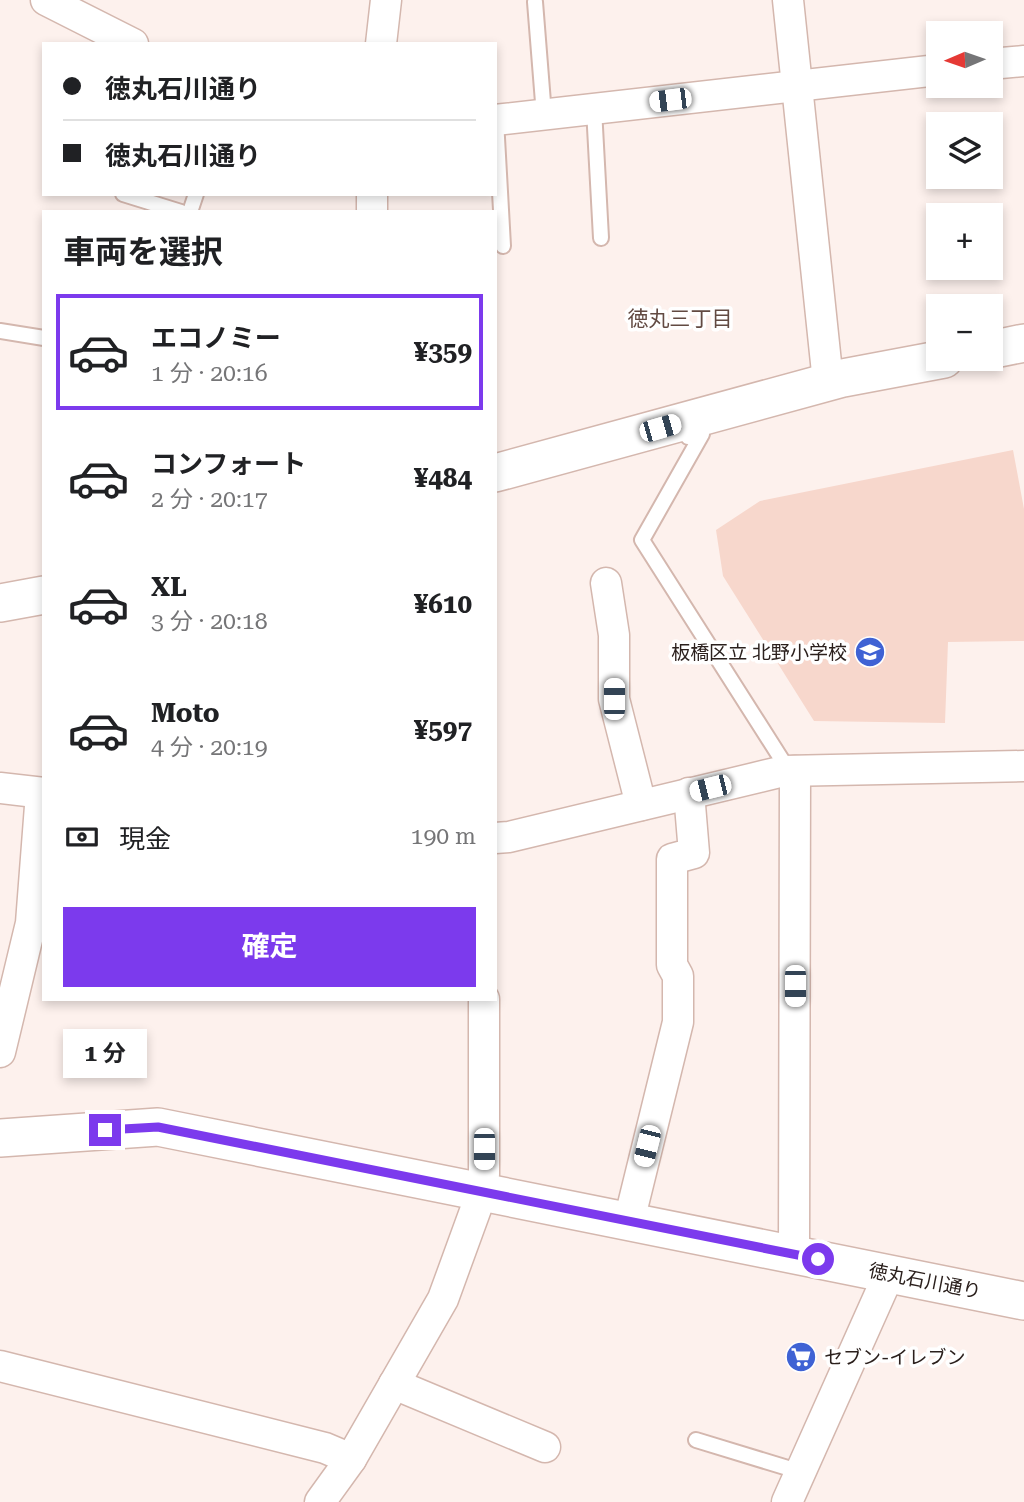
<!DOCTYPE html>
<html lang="ja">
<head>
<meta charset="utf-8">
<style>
  body { margin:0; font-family:"Roboto Serif","Noto Sans JP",serif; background:#f2f2f2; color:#202124; height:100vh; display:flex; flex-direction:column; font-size:26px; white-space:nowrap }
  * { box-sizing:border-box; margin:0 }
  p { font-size:23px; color:#757577 }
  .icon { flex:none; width:38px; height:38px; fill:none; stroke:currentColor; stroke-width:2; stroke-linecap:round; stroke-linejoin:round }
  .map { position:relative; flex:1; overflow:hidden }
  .details { position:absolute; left:42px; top:210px; width:455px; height:791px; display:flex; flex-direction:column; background:#fff; border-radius:0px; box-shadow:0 4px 10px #0003 }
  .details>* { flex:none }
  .hud { position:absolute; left:42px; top:42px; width:455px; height:154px; border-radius:0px; box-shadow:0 4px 10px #0003; display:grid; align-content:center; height:154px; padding:0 21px; background:#fff }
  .needle { width:46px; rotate:268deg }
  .controls { position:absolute; left:926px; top:21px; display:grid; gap:14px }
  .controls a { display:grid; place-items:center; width:77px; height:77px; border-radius:0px; background:#fff; box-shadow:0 4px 10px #0003; font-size:35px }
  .end { position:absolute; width:32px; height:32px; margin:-16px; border:9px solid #7c3aed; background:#fff; box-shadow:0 0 0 4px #fff }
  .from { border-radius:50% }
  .bubble { position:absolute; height:49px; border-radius:0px; background:#fff; box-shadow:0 4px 10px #0003; font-size:23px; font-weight:700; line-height:49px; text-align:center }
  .car { position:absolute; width:21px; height:42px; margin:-21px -10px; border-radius:9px; box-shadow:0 0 5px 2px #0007; background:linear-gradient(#fff 24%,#345 0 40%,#fff 0 76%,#345 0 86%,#fff 0) }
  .hud b { display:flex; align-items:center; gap:24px; height:66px; font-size:26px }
  .hud b+b { border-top:2px solid #e0e0e0 }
  .hud i { width:18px; height:18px; background:#202124 }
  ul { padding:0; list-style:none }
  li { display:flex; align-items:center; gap:21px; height:116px; margin:0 14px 10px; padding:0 7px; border:4px solid transparent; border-radius:0px }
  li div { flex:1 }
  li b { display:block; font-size:26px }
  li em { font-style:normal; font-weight:700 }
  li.selected { border-color:#7c3aed }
  li>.icon { width:63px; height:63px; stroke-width:1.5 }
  h2 { padding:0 21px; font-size:32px; line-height:84px }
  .pay { display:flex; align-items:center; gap:18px; height:77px; padding:0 21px; font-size:26px }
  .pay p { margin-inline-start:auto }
  .button { display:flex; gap:14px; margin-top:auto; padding:14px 21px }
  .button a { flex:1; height:80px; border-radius:0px; background:#7c3aed; color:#fff; font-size:28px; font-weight:700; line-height:80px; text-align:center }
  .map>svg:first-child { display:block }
</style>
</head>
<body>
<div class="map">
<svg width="1024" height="1502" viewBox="0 0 1024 1502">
  <rect width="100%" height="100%" fill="#fdf1ed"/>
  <!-- green -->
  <polygon fill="#f7d7cc" points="1013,450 1024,509 1024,641 948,642 945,723 814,721 723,576 716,530 760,501"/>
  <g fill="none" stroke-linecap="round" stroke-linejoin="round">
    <!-- service casing -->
    <g stroke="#d4b7ae" stroke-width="18">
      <g id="service">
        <polyline points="535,2 544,115"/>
        <polyline points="594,109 601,238"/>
        <polyline points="496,120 503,246"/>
        <polyline points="123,194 181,212"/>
        <polyline points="190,212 196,194"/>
        <polyline points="0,331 44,338"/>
        <polyline points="688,437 702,434 642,540 782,760 784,771"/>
        <polyline points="696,1440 801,1472"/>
      </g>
    </g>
    <!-- minor casing -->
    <g stroke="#d4b7ae" stroke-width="33">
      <g id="minor">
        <polyline points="46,0 133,44"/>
        <polyline points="788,0 828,382"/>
        <polyline points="381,44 386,0"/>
        <polyline points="990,64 1024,61"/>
        <polyline points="495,120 938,70"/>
        <polyline points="372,212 372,194"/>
        <polyline points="606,583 614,635 614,699 641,805"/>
        <polyline points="0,788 44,793"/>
        <polyline points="495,838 509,837 784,771 1024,766"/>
        <polyline points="0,1052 31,923 41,793"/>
        <polyline points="629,1221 678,1022 678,976 672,965 672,859 694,853 689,793"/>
        <polyline points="794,1254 795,771"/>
        <polyline points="0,1366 325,1448 351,1459"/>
        <polyline points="394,1384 545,1447"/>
        <polyline points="320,1502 351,1459 443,1299 482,1192 484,1174 484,999"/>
        <polyline points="787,1502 889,1274"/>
      </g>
    </g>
    <!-- tertiary casing -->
    <g stroke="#d4b7ae" stroke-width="40">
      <g id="tertiary">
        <polyline points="990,350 1024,343"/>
        <polyline points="495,473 843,378 944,359"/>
        <polyline points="0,603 44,595"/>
        <polyline points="0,1138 158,1127 1024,1301"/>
      </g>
    </g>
    <!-- service -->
    <use href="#service" stroke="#fff" stroke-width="14"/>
    <!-- minor -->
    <use href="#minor" stroke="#fff" stroke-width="30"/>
    <!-- tertiary -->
    <use href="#tertiary" stroke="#fff" stroke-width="37"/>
  </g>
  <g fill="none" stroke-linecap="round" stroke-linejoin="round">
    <!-- route -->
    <polyline stroke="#7c3aed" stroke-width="9" points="105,1130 158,1127 818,1259"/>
  </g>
  <!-- icons -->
  <defs>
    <g id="school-disc" transform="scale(1.575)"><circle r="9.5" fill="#3f62d4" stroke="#fff"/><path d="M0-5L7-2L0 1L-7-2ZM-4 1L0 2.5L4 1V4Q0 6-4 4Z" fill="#fff"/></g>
    <g id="supermarket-disc" transform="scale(1.575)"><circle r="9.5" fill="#3f62d4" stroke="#fff"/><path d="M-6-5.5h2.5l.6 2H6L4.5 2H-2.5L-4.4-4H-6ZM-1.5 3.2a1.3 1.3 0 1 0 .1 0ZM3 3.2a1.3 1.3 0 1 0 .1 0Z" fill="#fff"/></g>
  </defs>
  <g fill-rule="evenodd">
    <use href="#school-disc" x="870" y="652"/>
    <use href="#supermarket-disc" x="801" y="1357"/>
  </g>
  <g text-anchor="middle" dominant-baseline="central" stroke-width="7" stroke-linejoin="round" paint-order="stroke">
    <!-- poi labels -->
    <g font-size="19" fill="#2b201d" stroke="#fff" text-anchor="end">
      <text x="847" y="652">板橋区立 北野小学校</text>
      <text x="824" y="1357" text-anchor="start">セブン-イレブン</text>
    </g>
    <!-- street labels -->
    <g font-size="19" fill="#2b201d" stroke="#fff">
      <text transform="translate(925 1281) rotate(11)">徳丸石川通り</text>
    </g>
    <!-- neighbourhood labels -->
    <g font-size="21" fill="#624a42" stroke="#fff">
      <text x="680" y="319">徳丸三丁目</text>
    </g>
  </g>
</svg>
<div class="controls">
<a><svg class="needle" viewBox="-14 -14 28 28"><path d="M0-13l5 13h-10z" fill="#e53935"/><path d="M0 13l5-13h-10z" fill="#757577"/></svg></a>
<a><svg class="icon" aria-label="layers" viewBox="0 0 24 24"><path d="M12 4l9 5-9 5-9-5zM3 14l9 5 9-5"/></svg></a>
<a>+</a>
<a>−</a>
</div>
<i class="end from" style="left:818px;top:1259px"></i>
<i class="end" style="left:105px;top:1130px"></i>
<div class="bubble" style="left:63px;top:1029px;width:84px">1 分</div>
<i class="car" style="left:670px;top:100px;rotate:263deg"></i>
<i class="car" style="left:660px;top:428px;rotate:74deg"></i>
<i class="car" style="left:614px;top:699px;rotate:0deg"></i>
<i class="car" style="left:710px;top:788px;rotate:256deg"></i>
<i class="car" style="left:795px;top:986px;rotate:180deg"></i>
<i class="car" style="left:647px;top:1146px;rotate:194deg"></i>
<i class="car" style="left:484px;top:1149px;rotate:180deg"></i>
<div class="hud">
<b><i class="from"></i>徳丸石川通り</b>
<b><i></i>徳丸石川通り</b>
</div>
<section class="details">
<h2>車両を選択</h2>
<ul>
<li class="selected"><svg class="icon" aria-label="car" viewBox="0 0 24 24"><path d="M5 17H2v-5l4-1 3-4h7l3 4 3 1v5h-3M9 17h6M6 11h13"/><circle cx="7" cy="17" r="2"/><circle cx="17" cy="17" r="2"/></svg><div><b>エコノミー</b><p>1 分 · 20:16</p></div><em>¥359</em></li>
<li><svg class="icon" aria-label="car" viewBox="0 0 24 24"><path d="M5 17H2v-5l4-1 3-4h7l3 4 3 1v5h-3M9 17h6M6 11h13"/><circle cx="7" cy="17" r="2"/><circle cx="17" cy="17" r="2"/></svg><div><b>コンフォート</b><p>2 分 · 20:17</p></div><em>¥484</em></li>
<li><svg class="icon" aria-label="car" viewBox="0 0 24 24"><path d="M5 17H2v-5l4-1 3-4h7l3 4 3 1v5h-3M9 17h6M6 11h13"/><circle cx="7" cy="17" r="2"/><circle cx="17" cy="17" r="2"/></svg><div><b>XL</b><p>3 分 · 20:18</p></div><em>¥610</em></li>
<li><svg class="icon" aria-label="car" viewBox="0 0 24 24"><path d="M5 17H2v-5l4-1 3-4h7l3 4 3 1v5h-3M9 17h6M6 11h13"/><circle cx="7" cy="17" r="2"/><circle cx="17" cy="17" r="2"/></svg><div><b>Moto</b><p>4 分 · 20:19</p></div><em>¥597</em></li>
</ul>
<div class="pay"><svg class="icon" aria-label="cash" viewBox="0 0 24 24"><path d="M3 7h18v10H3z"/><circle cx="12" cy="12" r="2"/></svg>現金<p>190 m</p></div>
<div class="button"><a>確定</a></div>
</section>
</div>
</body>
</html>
